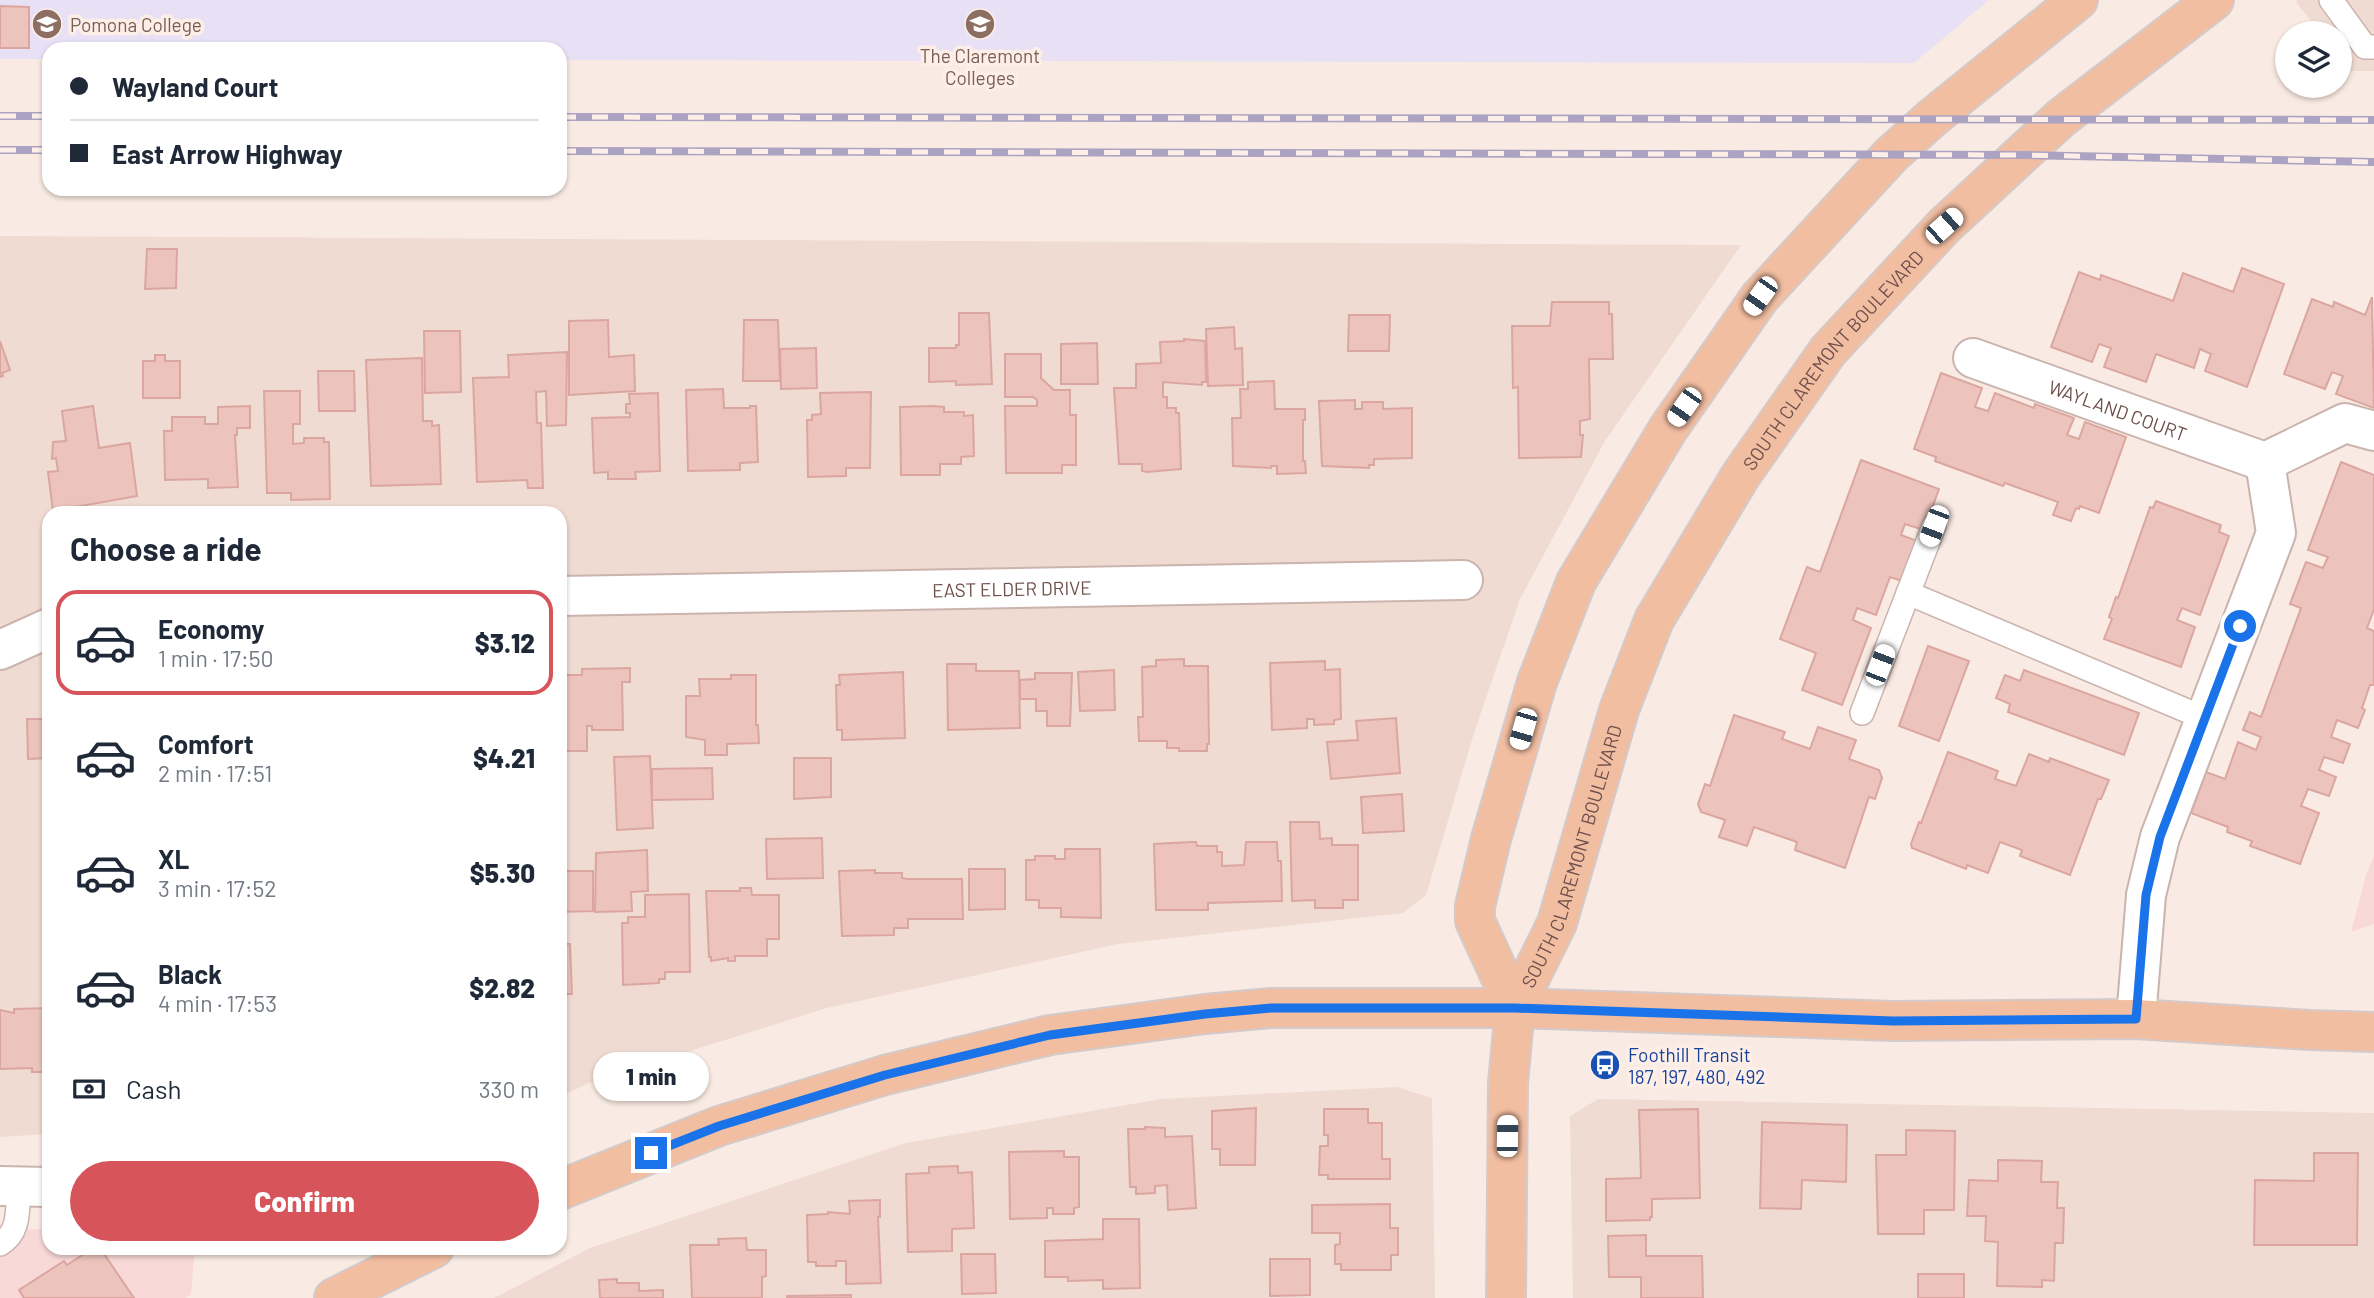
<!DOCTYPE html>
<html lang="en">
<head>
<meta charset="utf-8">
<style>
  body { margin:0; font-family:Barlow,sans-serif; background:#f6f6f7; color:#1f2937; height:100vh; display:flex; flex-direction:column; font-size:26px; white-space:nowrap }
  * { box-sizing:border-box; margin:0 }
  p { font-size:23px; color:#747a83 }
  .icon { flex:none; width:38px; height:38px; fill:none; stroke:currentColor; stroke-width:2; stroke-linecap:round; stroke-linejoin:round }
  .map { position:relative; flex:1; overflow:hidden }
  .drawer { position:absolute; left:42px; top:506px; width:525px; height:749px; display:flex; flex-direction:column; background:#fff; border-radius:21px; box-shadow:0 2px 5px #0004 }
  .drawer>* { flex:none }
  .hud { position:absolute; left:42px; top:42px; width:525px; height:154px; border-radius:21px; box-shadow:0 2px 5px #0004; display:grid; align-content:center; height:154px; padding:0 28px; background:#fff }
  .buttons { position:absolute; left:2275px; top:21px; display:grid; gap:14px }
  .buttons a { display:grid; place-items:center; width:77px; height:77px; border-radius:50%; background:#fff; box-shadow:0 2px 5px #0004; font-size:35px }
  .end { position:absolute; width:32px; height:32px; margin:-16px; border:9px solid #1a73e8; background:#fff; box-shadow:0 0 0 4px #fff }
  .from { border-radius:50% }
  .bubble { position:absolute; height:49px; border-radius:24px; background:#fff; box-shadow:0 2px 5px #0004; font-size:23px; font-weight:800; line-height:49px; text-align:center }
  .car { position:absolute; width:21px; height:42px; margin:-21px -10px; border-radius:9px; box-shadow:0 0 5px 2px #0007; background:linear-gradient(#fff 24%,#345 0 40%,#fff 0 76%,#345 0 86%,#fff 0) }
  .hud b { display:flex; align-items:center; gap:24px; height:66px; font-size:26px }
  .hud b+b { border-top:2px solid #e0e1e3 }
  .hud i { width:18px; height:18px; background:#1f2937 }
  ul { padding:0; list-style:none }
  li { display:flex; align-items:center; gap:21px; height:105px; margin:0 14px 10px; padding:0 14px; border:4px solid transparent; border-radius:21px }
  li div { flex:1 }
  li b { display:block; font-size:26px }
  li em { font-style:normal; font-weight:800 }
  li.current { border-color:#d7545b }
  li>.icon { width:63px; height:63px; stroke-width:1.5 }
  h2 { padding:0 28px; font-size:32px; line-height:84px }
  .pay { display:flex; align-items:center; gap:18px; height:77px; padding:0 28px; font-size:26px }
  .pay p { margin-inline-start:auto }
  .cta { display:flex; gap:14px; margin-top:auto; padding:14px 28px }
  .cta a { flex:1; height:80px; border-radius:42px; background:#d7545b; color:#fff; font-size:28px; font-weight:800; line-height:80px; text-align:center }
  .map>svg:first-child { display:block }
</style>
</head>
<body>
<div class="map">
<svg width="2374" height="1298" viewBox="0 0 2374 1298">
  <rect width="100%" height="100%" fill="#f9ebe3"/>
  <!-- residential -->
  <g fill="#f0dbd2">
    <polygon points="2298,0 2374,0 2374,71 2351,71 2340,57 2340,33 2321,33 2296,2"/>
    <polygon points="0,236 1741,245 1605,441 1520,599 1474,733 1426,895 1403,913 1118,944 827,1008 589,1083 560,1097 560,513 49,513 49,1134 0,1137"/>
    <polygon points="1397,1087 1432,1098 1435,1298 494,1298 590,1248 906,1143 1161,1099"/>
    <polygon points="1598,1099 2374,1113 2374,1298 1573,1298 1570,1116"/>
  </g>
  <!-- commercial -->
  <g fill="#f9d9d8">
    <polygon points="2374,856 2374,924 2351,932 2366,875"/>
    <polygon points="49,1229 49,1248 195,1248 191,1294 186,1298 0,1298 0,1230"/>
  </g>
  <!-- education -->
  <polygon fill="#e8e0f5" points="0,0 1989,0 1914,63 560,60 560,49 49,49 49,59 0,59"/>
  <!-- building -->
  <g fill="#ecc3bd" stroke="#dca6a0" stroke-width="2">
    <polygon points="0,6 29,7 29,48 0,48"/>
    <polygon points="147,249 177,249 176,288 145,289"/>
    <polygon points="2242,268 2284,284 2247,387 2205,371 2211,354 2200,349 2194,368 2156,354 2146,382 2104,367 2111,348 2099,344 2092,362 2051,347 2079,272 2100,280 2101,275 2173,301 2183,273 2233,292"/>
    <polygon points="2372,297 2374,408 2336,394 2343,376 2332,372 2325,389 2284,374 2312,299 2333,307 2334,302 2365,315"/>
    <polygon points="1552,302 1609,302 1609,314 1612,314 1613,359 1589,359 1590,419 1580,421 1580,435 1583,435 1581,457 1519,458 1518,387 1513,388 1512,326 1550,326"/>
    <polygon points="959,313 989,313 992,384 956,385 956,381 929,382 929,348 956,348 956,345 959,345"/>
    <polygon points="1349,315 1390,315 1389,351 1348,351"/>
    <polygon points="608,320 609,357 634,355 635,391 569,395 569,321"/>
    <polygon points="744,320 778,320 780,381 743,381"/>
    <polygon points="1234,327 1235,349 1242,348 1243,385 1208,386 1206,329"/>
    <polygon points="424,331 460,331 461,392 425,393"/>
    <polygon points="1184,339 1205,341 1206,382 1202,382 1202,385 1163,382 1163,397 1167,397 1167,408 1176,408 1176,413 1179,413 1181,469 1147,472 1142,471 1142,464 1119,464 1114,388 1136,388 1136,364 1161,363 1160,342 1184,341"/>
    <polygon points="0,341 10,370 2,373 3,376 0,377"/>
    <polygon points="1097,343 1098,384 1061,384 1061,344"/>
    <polygon points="816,348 817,388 781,389 780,349"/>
    <polygon points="567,352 566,425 547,426 546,391 536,392 537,423 541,423 543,488 528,488 527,480 477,482 473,378 509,377 508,355"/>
    <polygon points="1005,354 1041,354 1041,378 1054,390 1070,390 1070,415 1076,415 1076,465 1062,465 1062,473 1006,473 1005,406 1037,406 1037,400 1033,397 1005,397"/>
    <polygon points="155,355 165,355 165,361 180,361 180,398 143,398 143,361 155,361"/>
    <polygon points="422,358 423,421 432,421 432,426 439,425 441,484 371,486 366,360"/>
    <polygon points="318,371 354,371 355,411 319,411"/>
    <polygon points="1941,373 1982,388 1975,407 1988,411 1995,393 2034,408 2035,404 2074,418 2067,435 2079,439 2085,422 2126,437 2099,513 2080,506 2079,509 2076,508 2071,521 2053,515 2058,502 2005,483 2003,486 1935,461 1936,457 1914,449"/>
    <polygon points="1274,381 1275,409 1305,409 1305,420 1303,420 1303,461 1305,461 1306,473 1277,474 1277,466 1271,466 1271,468 1233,466 1232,418 1241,418 1240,389 1248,389 1248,382"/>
    <polygon points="723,389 724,408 750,408 750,406 756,406 758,462 740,463 740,470 688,471 686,390"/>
    <polygon points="264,391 300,391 300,424 293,424 293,444 304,443 304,438 324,438 324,442 329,442 330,499 291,500 291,493 267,493"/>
    <polygon points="871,392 870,468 846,468 846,476 808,477 807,420 812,420 812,415 821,414 820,393"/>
    <polygon points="658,393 660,471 635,472 636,479 608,479 608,472 594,473 592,418 630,417 630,413 626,413 626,404 630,404 629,394"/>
    <polygon points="1355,400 1355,409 1362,409 1362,402 1383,402 1383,409 1412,408 1412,458 1374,459 1374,465 1369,465 1369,468 1322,466 1319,401"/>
    <polygon points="93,406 99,448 130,443 137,496 53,511 48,472 58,471 56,458 52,459 53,442 66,441 62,411"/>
    <polygon points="250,406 250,428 237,428 237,435 235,435 238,487 208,488 208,479 165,480 164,431 172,431 172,417 205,417 205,424 218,424 218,407"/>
    <polygon points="933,406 944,407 944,412 964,412 964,416 973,415 974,456 961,457 961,464 940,464 940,475 901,475 900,407"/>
    <polygon points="1861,460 1939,489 1924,530 1905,524 1901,535 1920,542 1905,582 1890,577 1876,615 1857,608 1853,620 1871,628 1842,705 1802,690 1816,653 1780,639 1807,567 1820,572"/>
    <polygon points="2341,462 2374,475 2374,609 2367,628 2374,631 2374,685 2370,685 2362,708 2365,710 2358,728 2337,720 2331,737 2350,744 2343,763 2324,757 2319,770 2336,777 2329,796 2308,789 2301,806 2319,813 2300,864 2250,846 2252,841 2227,832 2228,827 2191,813 2206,772 2225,779 2238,742 2256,750 2261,737 2243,730 2250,712 2261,717 2301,608 2290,604 2306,562 2323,568 2328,557 2308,550"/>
    <polygon points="2156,501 2221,525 2219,532 2229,536 2200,615 2182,608 2177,620 2195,627 2181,667 2104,639 2112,619 2109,617 2116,597 2118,598 2150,507 2153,508"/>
    <polygon points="1928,646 1969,661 1939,741 1899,726"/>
    <polygon points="1184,659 1184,666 1208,666 1209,744 1207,744 1207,751 1179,751 1179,748 1167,748 1167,741 1139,741 1138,717 1143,717 1142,667 1156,666 1156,660"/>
    <polygon points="1325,661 1325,670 1340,669 1341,719 1334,720 1334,724 1314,725 1314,719 1307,719 1307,728 1272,730 1270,663"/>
    <polygon points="947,664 976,664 976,671 1019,671 1020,728 948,730"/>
    <polygon points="630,668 630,682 622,682 623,730 592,730 592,726 587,726 587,751 560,751 560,675 582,675 582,669"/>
    <polygon points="1114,670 1115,710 1080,711 1078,672"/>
    <polygon points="2024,670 2139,713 2124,755 2008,712 2010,704 1996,698 2005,675 2020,681"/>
    <polygon points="903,672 905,738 842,740 842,730 837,730 836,685 840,685 839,675"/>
    <polygon points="1035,673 1072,673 1070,726 1047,726 1047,711 1036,711 1036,699 1020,699 1020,680 1035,679"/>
    <polygon points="731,675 756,675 756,725 758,725 759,743 727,744 727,755 705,755 705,740 686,737 686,696 700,696 699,679 731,679"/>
    <polygon points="1734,715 1785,732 1782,739 1810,749 1818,727 1856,740 1849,759 1879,770 1882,778 1875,799 1869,797 1845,868 1795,850 1797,842 1754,827 1747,846 1719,837 1725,820 1701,812 1698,804 1705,784 1710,786"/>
    <polygon points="1396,718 1400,773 1331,779 1327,742 1358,740 1356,721"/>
    <polygon points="27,719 49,719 49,758 28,759"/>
    <polygon points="1948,752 1998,771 1995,779 2016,786 2029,754 2049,762 2050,758 2109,780 2101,799 2098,799 2070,875 2020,856 2022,850 2000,842 1988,873 1967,865 1966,869 1912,848 1911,844 1919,822 1921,823"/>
    <polygon points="650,756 653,828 617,830 614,757"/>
    <polygon points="794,758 831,758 831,797 794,799"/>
    <polygon points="712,768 713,799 652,800 652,769"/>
    <polygon points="1402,794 1404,831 1363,833 1361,797"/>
    <polygon points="1290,822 1319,822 1320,839 1332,838 1332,845 1358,845 1358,900 1343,900 1343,908 1315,908 1315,900 1292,901"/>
    <polygon points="822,838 823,878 767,879 766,839"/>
    <polygon points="1191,842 1196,842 1197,846 1217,846 1217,852 1222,852 1222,866 1244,865 1246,842 1277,842 1278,861 1281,861 1282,901 1208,903 1208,910 1156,910 1154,844"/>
    <polygon points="1065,849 1100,849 1101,918 1061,917 1061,908 1039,908 1039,900 1026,900 1026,860 1035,860 1035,856 1055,856 1055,859 1065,859"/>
    <polygon points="647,850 648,891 631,892 632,911 595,912 596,853"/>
    <polygon points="969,869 1005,869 1005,909 969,910"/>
    <polygon points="875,870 875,873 902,873 902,878 907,879 962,879 963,919 908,919 908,928 894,928 894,935 842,936 839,871"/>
    <polygon points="560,871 593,871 593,911 560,912"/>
    <polygon points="740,888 751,888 752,895 779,895 779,939 767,939 767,956 735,956 735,961 728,961 728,958 711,961 711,957 709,957 706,891 740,891"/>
    <polygon points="689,894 690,972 665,972 665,979 659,979 659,983 623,985 622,923 628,923 628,917 645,917 645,895"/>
    <polygon points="560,939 565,939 565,944 570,944 572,994 560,994"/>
    <polygon points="49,1008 49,1072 32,1072 32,1068 0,1069 0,1010 14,1013 14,1009"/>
    <polygon points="1256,1108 1255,1165 1220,1165 1220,1149 1212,1149 1212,1111"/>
    <polygon points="1324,1109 1368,1109 1368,1123 1382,1123 1382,1159 1390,1159 1390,1179 1328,1179 1328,1175 1319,1175 1320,1146 1328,1146 1328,1135 1324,1135"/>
    <polygon points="1698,1109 1700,1198 1652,1199 1652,1217 1650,1217 1650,1220 1606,1221 1606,1179 1641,1178 1639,1110"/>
    <polygon points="1762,1122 1847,1125 1846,1182 1802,1180 1801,1209 1760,1208"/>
    <polygon points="1145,1127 1165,1128 1165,1137 1192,1136 1196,1208 1168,1210 1167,1185 1155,1186 1155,1193 1136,1194 1136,1187 1130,1187 1128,1129 1145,1129"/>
    <polygon points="1906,1130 1955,1131 1954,1210 1924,1210 1924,1234 1878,1234 1876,1155 1906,1155"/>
    <polygon points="1064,1151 1064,1157 1079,1157 1079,1207 1074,1208 1074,1214 1053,1214 1053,1208 1047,1208 1047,1218 1010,1219 1009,1152"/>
    <polygon points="2314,1153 2358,1153 2357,1245 2254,1245 2255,1180 2314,1181"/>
    <polygon points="1998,1160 2042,1161 2041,1182 2058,1182 2057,1208 2064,1208 2063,1243 2055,1243 2054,1281 2042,1280 2042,1287 1997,1286 1998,1242 1985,1241 1986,1216 1967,1216 1969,1180 1998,1181"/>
    <polygon points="958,1166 958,1173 972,1172 974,1228 952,1229 952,1251 908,1252 906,1174 929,1173 929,1167"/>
    <polygon points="880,1200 880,1217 878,1217 881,1283 846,1284 846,1261 836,1261 836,1266 816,1266 816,1262 808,1262 807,1215 828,1214 828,1212 850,1214 849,1201"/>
    <polygon points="1390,1204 1390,1228 1398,1228 1398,1255 1391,1255 1391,1270 1341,1270 1341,1264 1335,1264 1335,1245 1340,1244 1340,1233 1312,1233 1312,1205"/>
    <polygon points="1103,1219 1139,1219 1140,1288 1103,1289 1103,1280 1068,1281 1068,1277 1045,1277 1045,1241 1103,1239"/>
    <polygon points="1646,1235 1646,1256 1702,1256 1703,1298 1641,1298 1641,1277 1609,1277 1608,1236"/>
    <polygon points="746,1238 747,1250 766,1250 766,1276 762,1277 762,1298 692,1298 690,1245 719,1245 718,1239"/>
    <polygon points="93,1248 100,1248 134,1298 24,1298 19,1290 64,1261 67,1265"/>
    <polygon points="961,1254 995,1254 996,1293 962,1294"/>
    <polygon points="1270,1259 1310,1259 1310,1295 1270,1296"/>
    <rect x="1918" y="1274" width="46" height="24"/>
    <polygon points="617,1279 617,1283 639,1283 639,1291 663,1290 663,1298 600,1298 599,1280"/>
    <polygon points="851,1295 851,1298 787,1298 787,1296"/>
  </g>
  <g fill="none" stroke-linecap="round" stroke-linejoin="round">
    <!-- lane casing -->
    <g stroke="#cbb3ae" stroke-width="26">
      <g id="lane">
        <polyline points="2331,0 2365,47 2374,47"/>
        <polyline points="1908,593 2204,718"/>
        <polyline points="1862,713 1934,526"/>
        <path d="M 0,1244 C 21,1232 17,1208 19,1186"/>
      </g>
    </g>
    <!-- street casing -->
    <g stroke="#cbb3ae" stroke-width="42">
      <g id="street">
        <path id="s1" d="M 1973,358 L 2265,462 L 2345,423 L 2374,431"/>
        <path id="s2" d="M 560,596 L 1463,580"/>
        <polyline points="0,650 49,628"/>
        <polyline points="2136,1019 2146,895 2160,837 2276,533 2265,462"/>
        <polyline points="0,1186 49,1187"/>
      </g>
    </g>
    <!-- primary casing -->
    <g stroke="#d4cac9" stroke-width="42">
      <g id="primary">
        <polyline points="1515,1008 1475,921 1475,906 1491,839 1537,682 1576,582 1668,429 1760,297 1891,155 1932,118 2078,0"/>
        <polyline points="560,1190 719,1126 885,1075 1050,1035 1205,1014 1271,1008 1515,1008 1893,1021 2136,1019 2310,1030 2374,1032"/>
        <polyline points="334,1298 434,1248"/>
        <path id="s3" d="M 1506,1298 L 1508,1083 L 1515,1008 L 1557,923 L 1619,710 L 1654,620 L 1741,475 L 1828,351 L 1944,226 L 2061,118 L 2214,0"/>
      </g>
    </g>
    <!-- lane -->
    <use href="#lane" stroke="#fff" stroke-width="23"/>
    <!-- street -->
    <use href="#street" stroke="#fff" stroke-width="38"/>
    <!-- primary -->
    <use href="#primary" stroke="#f2bea2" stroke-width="38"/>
    <!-- rail casing -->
    <g stroke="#aba3c1" stroke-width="8">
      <g id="rail">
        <polyline points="0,116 49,116"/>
        <polyline points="560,117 2374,120"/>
        <polyline points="0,150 49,150"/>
        <polyline points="560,151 2023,155 2374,162"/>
      </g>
    </g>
    <!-- rail -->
    <use href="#rail" stroke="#fdefe8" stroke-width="5" stroke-dasharray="16" stroke-linecap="butt"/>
  </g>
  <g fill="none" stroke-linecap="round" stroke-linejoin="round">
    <!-- route -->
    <polyline stroke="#1a73e8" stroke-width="9" points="651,1153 719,1126 885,1075 1050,1035 1205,1014 1271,1008 1515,1008 1893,1021 2136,1019 2146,895 2160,837 2240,626"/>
  </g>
  <!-- icons -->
  <defs>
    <g id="university-disc" transform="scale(1.575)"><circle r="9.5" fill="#8d6e63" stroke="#fdefe8"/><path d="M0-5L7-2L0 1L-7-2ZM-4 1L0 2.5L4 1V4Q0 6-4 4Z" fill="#fff"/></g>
    <g id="bus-disc" transform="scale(1.575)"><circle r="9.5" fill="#1a4fb4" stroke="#fdefe8"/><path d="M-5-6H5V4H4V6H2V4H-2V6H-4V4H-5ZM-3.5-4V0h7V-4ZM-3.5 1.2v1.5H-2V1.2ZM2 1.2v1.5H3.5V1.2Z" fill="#fff"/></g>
  </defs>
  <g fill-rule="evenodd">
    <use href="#university-disc" x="47" y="24"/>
    <use href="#university-disc" x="980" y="24"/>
    <use href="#bus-disc" x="1605" y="1065"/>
  </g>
  <g text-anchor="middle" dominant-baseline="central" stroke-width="7" stroke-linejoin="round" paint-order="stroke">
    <!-- education labels -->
    <g font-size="19" fill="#785e54" stroke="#fdefe8" text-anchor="start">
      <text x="70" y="24">Pomona College</text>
      <text x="980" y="55" text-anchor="middle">The Claremont<tspan x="980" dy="22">Colleges</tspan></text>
    </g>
    <!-- street labels -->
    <g font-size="19" fill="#6e4f4c" stroke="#fdefe8">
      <text stroke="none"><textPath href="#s3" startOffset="1020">SOUTH CLAREMONT BOULEVARD</textPath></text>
      <text stroke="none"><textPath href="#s1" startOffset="154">WAYLAND COURT</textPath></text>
      <text stroke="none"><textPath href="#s2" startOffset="452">EAST ELDER DRIVE</textPath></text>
      <text stroke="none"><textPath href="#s3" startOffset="453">SOUTH CLAREMONT BOULEVARD</textPath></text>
    </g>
    <!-- transit labels -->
    <g font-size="19" fill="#164399" stroke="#fdefe8" text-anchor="start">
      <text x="1628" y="1054">Foothill Transit<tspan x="1628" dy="22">187, 197, 480, 492</tspan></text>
    </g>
  </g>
</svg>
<div class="buttons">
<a><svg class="icon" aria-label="layers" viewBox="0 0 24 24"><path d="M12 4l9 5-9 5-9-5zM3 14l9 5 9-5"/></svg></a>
</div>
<i class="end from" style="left:2240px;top:626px"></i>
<i class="end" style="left:651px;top:1153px"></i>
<div class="bubble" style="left:593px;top:1052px;width:116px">1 min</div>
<i class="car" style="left:1944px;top:226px;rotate:48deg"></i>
<i class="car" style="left:1760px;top:296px;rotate:215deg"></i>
<i class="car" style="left:1684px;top:407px;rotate:215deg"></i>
<i class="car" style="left:1934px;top:526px;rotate:201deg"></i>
<i class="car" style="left:1880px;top:665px;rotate:21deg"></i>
<i class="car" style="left:1523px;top:729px;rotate:196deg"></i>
<i class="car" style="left:1507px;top:1136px;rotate:1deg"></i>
<div class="hud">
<b><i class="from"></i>Wayland Court</b>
<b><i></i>East Arrow Highway</b>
</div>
<section class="drawer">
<h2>Choose a ride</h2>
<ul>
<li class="current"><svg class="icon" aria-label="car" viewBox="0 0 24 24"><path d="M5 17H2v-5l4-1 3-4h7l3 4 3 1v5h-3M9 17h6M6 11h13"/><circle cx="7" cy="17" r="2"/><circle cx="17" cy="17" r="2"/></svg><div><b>Economy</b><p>1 min · 17:50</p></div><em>$3.12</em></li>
<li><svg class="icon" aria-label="car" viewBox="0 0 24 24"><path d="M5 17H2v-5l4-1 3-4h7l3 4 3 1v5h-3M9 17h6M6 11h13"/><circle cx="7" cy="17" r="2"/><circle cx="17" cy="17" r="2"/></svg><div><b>Comfort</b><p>2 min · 17:51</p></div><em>$4.21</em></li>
<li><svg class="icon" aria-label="car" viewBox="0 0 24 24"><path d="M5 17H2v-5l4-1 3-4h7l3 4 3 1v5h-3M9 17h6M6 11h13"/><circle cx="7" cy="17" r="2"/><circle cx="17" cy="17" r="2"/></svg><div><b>XL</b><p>3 min · 17:52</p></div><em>$5.30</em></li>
<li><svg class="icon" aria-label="car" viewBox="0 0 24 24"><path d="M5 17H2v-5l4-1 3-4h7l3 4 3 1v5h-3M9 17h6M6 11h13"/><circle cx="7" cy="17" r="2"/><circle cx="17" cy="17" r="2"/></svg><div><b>Black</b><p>4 min · 17:53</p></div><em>$2.82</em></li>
</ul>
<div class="pay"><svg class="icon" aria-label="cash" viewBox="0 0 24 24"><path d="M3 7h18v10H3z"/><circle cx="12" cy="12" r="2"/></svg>Cash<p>330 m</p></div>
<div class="cta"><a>Confirm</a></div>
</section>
</div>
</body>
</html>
